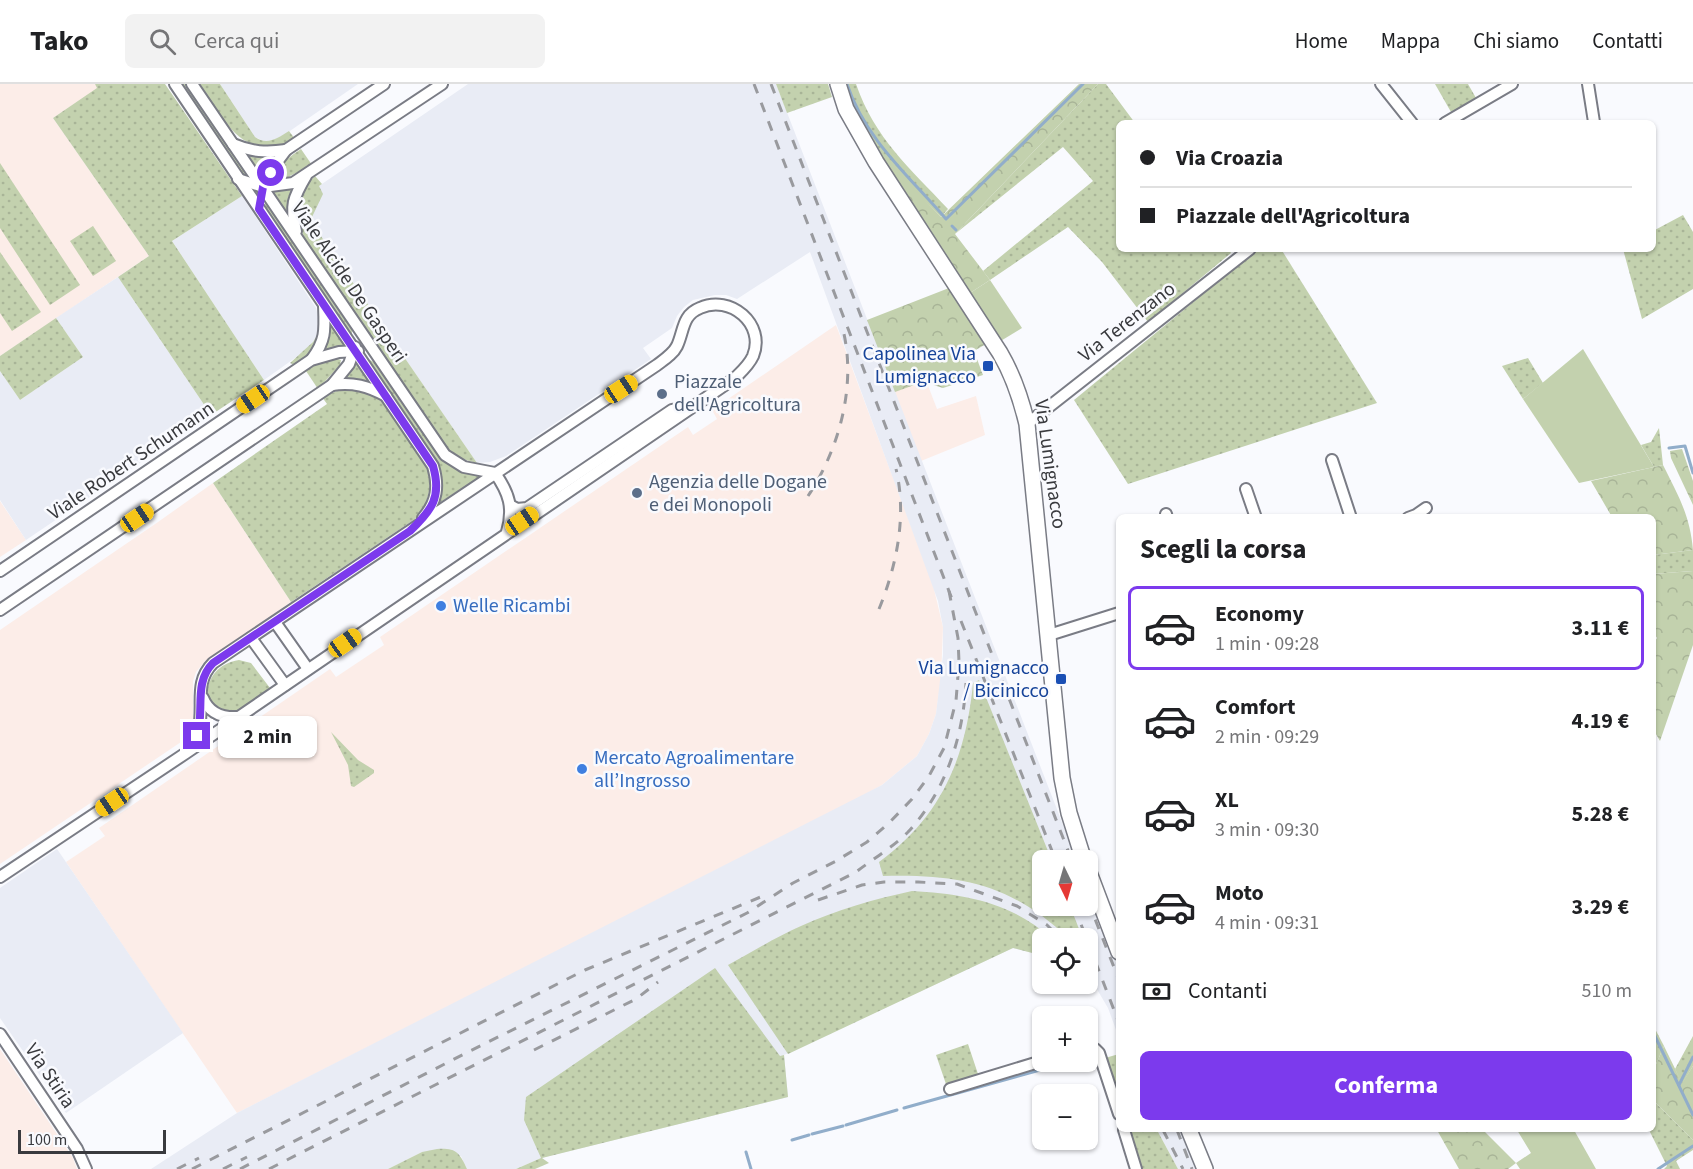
<!DOCTYPE html>
<html lang="it">
<head>
<meta charset="utf-8">
<style>
  body { margin:0; font-family:"Source Sans 3",sans-serif; background:#f2f2f2; color:#202124; height:100vh; display:flex; flex-direction:column; font-size:22px; white-space:nowrap }
  * { box-sizing:border-box; margin:0 }
  p { font-size:20px; color:#757577 }
  .icon { flex:none; width:33px; height:33px; fill:none; stroke:currentColor; stroke-width:2; stroke-linecap:round; stroke-linejoin:round }
  .map { position:relative; flex:1; overflow:hidden }
  .drawer { position:absolute; left:1116px; top:430px; width:540px; height:618px; display:flex; flex-direction:column; background:#fff; border-radius:9px; box-shadow:0 2px 4px #0004 }
  .drawer>* { flex:none }
  .top-card { position:absolute; left:1116px; top:36px; width:540px; height:132px; border-radius:9px; box-shadow:0 2px 4px #0004; display:grid; align-content:center; height:132px; padding:0 24px; background:#fff }
  .needle { width:39px; rotate:175deg }
  .controls { position:absolute; left:1032px; top:766px; display:grid; gap:12px }
  .controls a { display:grid; place-items:center; width:66px; height:66px; border-radius:9px; background:#fff; box-shadow:0 2px 4px #0004; font-size:30px }
  .scale { position:absolute; left:18px; bottom:15px; width:148px; box-sizing:border-box; padding-left:6px; border:3px solid #393a3e; border-top:0; font-size:16px; line-height:21px; white-space:nowrap; color:#393a3e; -webkit-text-stroke:4px #f9fafe; paint-order:stroke }
  .end { position:absolute; width:27px; height:27px; margin:-14px; border:8px solid #7c3aed; background:#fff; box-shadow:0 0 0 3px #fff }
  .from { border-radius:50% }
  .bubble { position:absolute; height:42px; border-radius:9px; background:#fff; box-shadow:0 2px 4px #0004; font-size:20px; font-weight:700; line-height:42px; text-align:center }
  .car { position:absolute; width:18px; height:36px; margin:-18px -9px; border-radius:8px; box-shadow:0 0 4px 2px #0007; background:linear-gradient(#f5c518 24%,#345 0 40%,#f5c518 0 76%,#345 0 86%,#f5c518 0) }
  .top-card b { display:flex; align-items:center; gap:21px; height:57px; font-size:22px }
  .top-card b+b { border-top:2px solid #e0e0e0 }
  .top-card i { width:15px; height:15px; background:#202124 }
  ul { padding:0; list-style:none }
  li { display:flex; align-items:center; gap:18px; height:84px; margin:0 12px 9px; padding:0 12px; border:3px solid transparent; border-radius:9px }
  li div { flex:1 }
  li b { display:block; font-size:22px }
  li em { font-style:normal; font-weight:700 }
  li.selected { border-color:#7c3aed }
  li>.icon { width:54px; height:54px; stroke-width:1.5 }
  h2 { padding:0 24px; font-size:27px; line-height:72px }
  .pay { display:flex; align-items:center; gap:15px; height:66px; padding:0 24px; font-size:22px }
  .pay p { margin-inline-start:auto }
  .action { display:flex; gap:12px; margin-top:auto; padding:12px 24px }
  .action a { flex:1; height:69px; border-radius:9px; background:#7c3aed; color:#fff; font-size:24px; font-weight:700; line-height:69px; text-align:center }
  header { display:flex; align-items:center; gap:36px; box-sizing:border-box; height:84px; padding:0 30px; background:#fff; border-bottom:2px solid #e0e0e0 }
  header strong { font-size:28px }
  nav { display:flex; gap:33px; margin-inline-start:auto; font-size:21px }
  .search { width:420px; height:54px; background:#f2f2f2; display:flex; align-items:center; gap:15px; box-sizing:border-box; padding:0 21px; border-radius:9px; color:#757577; font-size:22px }
  .map>svg:first-child { display:block }
</style>
</head>
<body>
<header>
<strong>Tako</strong>
<div class="search"><svg class="icon" aria-label="search" viewBox="0 0 24 24"><circle cx="10" cy="10" r="6"/><path d="M15 15l6 6"/></svg>Cerca qui</div>
<nav><a>Home</a><a>Mappa</a><a>Chi siamo</a><a>Contatti</a></nav>
</header>
<div class="map">
<svg width="1693" height="1085" viewBox="0 0 1693 1085">
  <defs>
    <pattern id="grass-dots" width="8" height="8" patternUnits="userSpaceOnUse" patternTransform="scale(1.5)"><rect width="8" height="8" fill="#c3d1ae"/><path d="M2 2h.1M6 6h.1" fill="none" stroke="#a8b497" stroke-width="1.8" stroke-linecap="round"/></pattern>
    <pattern id="forest-crowns" width="20" height="18" patternUnits="userSpaceOnUse" patternTransform="scale(1.5)"><rect width="20" height="18" fill="#c3d1ae"/><path d="M2 6a3 3 0 1 1 6 0M12 15a3 3 0 1 1 6 0" fill="none" stroke="#a8b497"/></pattern>
  </defs>
  <rect width="100%" height="100%" fill="#f9fafe"/>
  <!-- commercial -->
  <g fill="#fcede8">
    <polygon points="0,0 95,0 98,4 53,34 149,172 0,272"/>
    <polygon points="867,236 945,293 927,299 937,325 976,312 985,351 921,377"/>
    <polygon points="836,241 933,501 943,543 941,594 936,630 929,650 917,672 882,701 837,726 237,1029 66,778 105,752 99,744 330,585 336,593 384,561 380,553 688,343 693,351 717,335 712,326"/>
    <polygon points="213,399 291,518 205,577 196,588 193,597 193,638 190,648 184,656 0,780 0,546 158,438"/>
    <polygon points="0,417 26,456 0,473"/>
    <polygon points="0,965 73,1074 77,1085 0,1085"/>
  </g>
  <!-- built -->
  <g fill="#e9ecf5">
    <polygon points="220,0 358,0 287,49 272,57 265,58 255,53"/>
    <polygon points="468,0 776,0 1077,777 1042,777 1042,822 1088,822 1088,805 1119,887 1119,954 1108,924 1088,890 1088,855 1042,855 1042,879 1040,871 1013,864 784,971 788,1013 541,1074 516,1085 467,1085 461,1072 422,1068 388,1085 151,1085 237,1029 882,701 917,672 929,650 936,630 943,571 943,543 938,517 810,168 737,215 726,211 715,211 693,216 684,223 677,232 672,244 643,264 651,275 506,372 490,378 477,379 312,139 312,133 319,102"/>
    <polygon points="242,112 310,215 316,224 318,232 318,250 313,258 302,269 264,296 172,157"/>
    <polygon points="118,193 211,331 26,456 0,416 0,287 20,316 83,273 56,234"/>
    <polygon points="57,765 183,949 66,1029 0,934 0,804"/>
    <polygon points="1157,1046 1180,1046 1196,1085 1178,1085"/>
  </g>
  <!-- grass -->
  <g fill="url(#grass-dots)">
    <polygon points="95,0 165,0 242,112 172,157 264,296 211,331 118,193 149,172 53,34 97,4"/>
    <polygon points="180,0 187,0 250,93 242,91"/>
    <path d="M 200,0 L 220,0 L 255,53 C 267,62 278,54 289,47 L 295,55 C 243,81 224,36 200,0 Z"/>
    <polygon points="776,0 828,0 832,13 787,29"/>
    <path d="M 843,0 L 856,0 C 875,55 910,84 948,125 L 941,133 C 917,108 888,83 869,54 C 858,38 851,18 843,0 Z"/>
    <polygon points="1098,0 1106,0 1135,39 1119,39 1119,165 1229,165 1231,169 1148,238 1102,178 1068,143 990,196 983,187 1093,97 1063,63 955,150"/>
    <polygon points="1435,0 1468,0 1476,14 1451,28"/>
    <path d="M 301,65 L 312,81 L 288,93 L 277,95 L 275,93 C 280,80 290,72 301,65 Z"/>
    <polygon points="247,69 258,72 274,72 262,92"/>
    <polygon points="0,79 80,201 50,221 0,144"/>
    <path d="M 315,92 L 322,100 L 319,102 L 323,110 L 312,133 L 312,139 L 477,379 C 464,376 454,372 445,362 L 304,153 C 295,130 297,109 315,92 Z"/>
    <polygon points="294,101 288,114 287,128 271,105"/>
    <polygon points="265,116 352,244 352,253 265,124"/>
    <polygon points="1683,131 1693,148 1693,205 1642,235 1623,165 1653,165 1653,147"/>
    <polygon points="93,142 116,177 93,192 70,157"/>
    <polygon points="1258,165 1281,165 1377,319 1128,400 1074,316"/>
    <polygon points="0,168 41,228 12,247 0,229"/>
    <polygon points="56,234 83,273 20,316 0,287 0,272"/>
    <polygon points="331,240 346,262 323,266 329,252"/>
    <path d="M 318,250 C 315,265 308,273 297,282 L 290,279 L 313,258 Z"/>
    <polygon points="334,274 341,276 340,281 318,305 306,287 317,279"/>
    <polygon points="366,274 376,279 442,374 461,386 481,392 439,419 441,392 435,376"/>
    <polygon points="1528,274 1543,299 1523,315 1502,282"/>
    <polygon points="355,276 371,299 354,295 344,295"/>
    <path d="M 348,305 C 365,306 377,311 388,324 L 427,384 C 433,405 428,419 415,435 L 291,518 L 213,399 L 327,320 L 322,313 L 337,307 Z"/>
    <polygon points="1659,344 1663,381 1654,383 1641,361 1651,358"/>
    <polygon points="1693,466 1693,487 1653,490 1653,471"/>
    <path d="M 239,576 L 251,579 L 270,604 C 259,612 247,624 235,627 C 198,636 198,582 239,576 Z"/>
    <path d="M 979,596 L 1052,777 L 1042,777 L 1042,822 L 1070,822 L 1083,855 L 1069,855 C 1012,800 960,790 883,792 L 879,778 C 941,733 966,674 973,599 Z"/>
    <polygon points="331,648 358,676 374,686 374,689 354,703 351,702 348,681"/>
    <path d="M 912,807 C 964,810 1012,818 1052,855 L 1042,855 L 1042,879 L 1040,871 L 1013,864 L 788,970 L 728,881 C 752,868 776,853 801,842 C 836,826 875,815 912,807 Z"/>
    <polygon points="715,884 780,972 784,971 788,1013 542,1074 549,1079 535,1085 516,1085 541,1074 524,1036 526,1013"/>
    <polygon points="1653,941 1664,962 1653,987"/>
    <polygon points="1693,952 1693,982 1682,1000 1675,985"/>
    <polygon points="968,960 979,993 947,1003 936,971"/>
    <polygon points="1119,970 1119,1017 1105,974"/>
    <polygon points="1653,1016 1693,1056 1693,1066 1676,1077 1680,1085 1664,1085 1667,1082 1649,1046 1653,1046"/>
    <polygon points="1128,1046 1157,1046 1178,1085 1141,1085"/>
    <path d="M 437,1065 C 456,1064 459,1068 467,1085 L 388,1085 L 422,1068 Z"/>
  </g>
  <!-- forest -->
  <g fill="url(#forest-crowns)">
    <polygon points="1079,0 1098,0 955,150 990,196 970,209 870,56 880,69 941,133"/>
    <polygon points="949,204 986,260 974,267 983,291 943,304 927,299 917,300 895,308 867,236"/>
    <polygon points="1682,365 1693,397 1693,421 1671,374 1670,367"/>
    <path d="M 1663,381 C 1678,411 1690,431 1693,466 L 1653,471 L 1653,434 L 1612,433 L 1591,397 Z"/>
    <polygon points="1693,487 1693,561 1660,657 1653,645 1653,560 1657,554 1653,548 1653,490"/>
    <polygon points="1664,962 1682,999 1693,982 1693,1056 1653,1016 1653,987"/>
    <polygon points="1437,1046 1483,1046 1516,1079 1508,1085 1459,1085"/>
  </g>
  <!-- garden -->
  <g fill="#c3d1ae">
    <polygon points="990,196 1022,244 999,258 970,209"/>
    <polygon points="1583,265 1654,383 1579,399 1523,315"/>
    <polygon points="1517,1046 1574,1046 1596,1085 1520,1085 1516,1079 1531,1069"/>
  </g>
  <g fill="none" stroke-linecap="round" stroke-linejoin="round">
    <!-- stream -->
    <g stroke="#91adca" stroke-width="3">
      <path d="M 847,0 C 865,55 909,92 946,135 L 1083,0"/>
      <polyline points="952,142 956,146"/>
      <polyline points="1669,364 1685,362 1693,389"/>
      <polyline points="1653,948 1693,1031"/>
      <polyline points="1679,1001 1693,973"/>
      <polyline points="904,1024 1058,981 1059,978"/>
      <polyline points="846,1041 897,1026"/>
      <polyline points="812,1050 843,1042"/>
      <polyline points="792,1056 809,1051"/>
      <polyline points="746,1068 751,1085"/>
      <polyline points="1658,1085 1693,1062"/>
    </g>
    <!-- street casing -->
    <g stroke="#7a7c85" stroke-width="14">
      <g id="street">
        <path d="M 175,0 L 433,382 C 439,402 437,418 423,434"/>
        <polyline points="192,0 445,371 464,383 495,389"/>
        <polyline points="1381,0 1412,39"/>
        <polyline points="1588,0 1594,38"/>
        <polyline points="1445,39 1512,0"/>
        <path d="M 233,60 C 252,68 266,69 286,66"/>
        <polyline points="238,95 263,103 293,99 442,0"/>
        <polyline points="263,106 277,78 286,66 384,0"/>
        <path d="M 296,147 C 290,121 293,114 306,92"/>
        <path d="M 312,275 C 326,256 325,246 324,222"/>
        <path d="M 332,301 C 353,298 368,302 386,312"/>
        <polyline points="1027,340 1250,165"/>
        <polyline points="1332,376 1351,434"/>
        <path d="M 495,389 C 509,409 514,424 507,448"/>
        <polyline points="1246,405 1256,434"/>
        <polyline points="510,421 517,425 527,424 672,326 687,324"/>
        <polyline points="1166,430 1167,434"/>
        <polyline points="1408,434 1416,431 1426,424"/>
        <polyline points="0,487 311,276 339,268 358,267"/>
        <polyline points="0,526 332,301 349,280 355,263"/>
        <polyline points="275,538 308,585"/>
        <polyline points="1049,551 1119,529"/>
        <polyline points="251,554 285,601"/>
        <path d="M 203,614 C 209,629 222,634 238,633"/>
        <path d="M 0,793 L 186,669 L 735,294 C 741,288 749,281 753,272 C 766,240 730,210 700,224 C 682,231 684,247 677,262 C 673,270 665,275 657,281 L 213,579 C 187,605 215,636 186,669"/>
        <polyline points="0,950 77,1065 86,1085"/>
        <polyline points="1088,964 1095,965 1099,969 1119,1030"/>
        <polyline points="950,1005 1042,977"/>
        <polyline points="1124,1046 1136,1085"/>
      </g>
    </g>
    <!-- secondary casing -->
    <g stroke="#7a7c85" stroke-width="18">
      <g id="secondary">
        <path d="M 838,0 L 846,25 L 876,78 L 1000,269 C 1013,291 1021,315 1027,340 L 1062,694 L 1069,729 L 1084,777"/>
        <polyline points="1088,786 1119,868"/>
        <polyline points="1189,1046 1205,1085"/>
      </g>
    </g>
    <!-- street -->
    <use href="#street" stroke="#fff" stroke-width="10"/>
    <!-- secondary -->
    <use href="#secondary" stroke="#fff" stroke-width="15"/>
    <!-- rail -->
    <g stroke="#999a9e" stroke-width="3" stroke-dasharray="10 10" stroke-linecap="butt">
      <polyline points="754,0 952,515"/>
      <polyline points="771,0 1072,777"/>
      <path d="M 808,412 C 838,367 856,305 844,250"/>
      <path d="M 879,525 C 897,481 907,431 896,385"/>
      <polyline points="961,537 1056,777"/>
      <polyline points="818,816 862,801 884,798 918,798 957,800 1017,822 1047,841 1061,855"/>
      <polyline points="1088,817 1119,896"/>
      <polyline points="1074,822 1119,939"/>
      <polyline points="534,966 636,915 658,898"/>
      <polyline points="1163,1046 1183,1085"/>
      <polyline points="1177,1046 1192,1085"/>
      <polyline points="177,1085 199,1074"/>
      <polyline points="192,1085 585,886 763,812"/>
      <polyline points="223,1085 247,1073"/>
      <polyline points="240,1085 468,968 747,829 793,799 836,777 867,758 890,738 912,715 929,692 944,664 956,617 959,578 958,554 949,507"/>
      <path d="M 269,1085 L 856,788 C 873,775 893,763 908,748 C 946,707 963,653 966,599"/>
    </g>
  </g>
  <g fill="none" stroke-linecap="round" stroke-linejoin="round">
    <!-- route -->
    <path stroke="#7c3aed" stroke-width="8" d="M 197,652 C 205,628 193,599 213,579 L 410,447 C 432,426 442,413 433,382 L 259,125 L 263,103 L 271,89"/>
  </g>
  <!-- markers -->
  <g fill="#1a4fb4" stroke="#f9fafe" stroke-width="2">
    <rect x="982" y="276" width="12" height="12" rx="3"/>
    <rect x="1055" y="589" width="12" height="12" rx="3"/>
  </g>
  <g fill="#5c6f8a" stroke="#f9fafe" stroke-width="2">
    <circle cx="662" cy="310" r="6"/>
    <circle cx="637" cy="409" r="6"/>
  </g>
  <g fill="#3f7fe0" stroke="#f9fafe" stroke-width="2">
    <circle cx="441" cy="522" r="6"/>
    <circle cx="582" cy="685" r="6"/>
  </g>
  <g text-anchor="middle" dominant-baseline="central" stroke-width="5" stroke-linejoin="round" paint-order="stroke">
    <!-- street labels -->
    <g font-size="20" fill="#393a3e" stroke="#f9fafe">
      <text transform="translate(349 198) rotate(56)">Viale Alcide De Gasperi</text>
      <text transform="translate(1127 238) rotate(-38)">Via Terenzano</text>
      <text transform="translate(131 377) rotate(-34)">Viale Robert Schumann</text>
      <text transform="translate(1050 380) rotate(82)">Via Lumignacco</text>
      <text transform="translate(50 992) rotate(56)">Via Stiria</text>
    </g>
    <!-- transit labels -->
    <g font-size="20" fill="#164399" stroke="#f9fafe" text-anchor="end">
      <text x="976" y="270">Capolinea Via<tspan x="976" dy="23">Lumignacco</tspan></text>
      <text x="1049" y="584">Via Lumignacco<tspan x="1049" dy="23">/ Bicinicco</tspan></text>
    </g>
    <!-- service labels -->
    <g font-size="20" fill="#4e5e75" stroke="#f9fafe" text-anchor="start">
      <text x="674" y="298">Piazzale<tspan x="674" dy="23">dell'Agricoltura</tspan></text>
      <text x="649" y="398">Agenzia delle Dogane<tspan x="649" dy="23">e dei Monopoli</tspan></text>
    </g>
    <!-- shop labels -->
    <g font-size="20" fill="#366cbe" stroke="#f9fafe" text-anchor="start">
      <text x="453" y="522">Welle Ricambi</text>
      <text x="594" y="674">Mercato Agroalimentare<tspan x="594" dy="23">all’Ingrosso</tspan></text>
    </g>
  </g>
</svg>
<div class="controls">
<a><svg class="needle" viewBox="-14 -14 28 28"><path d="M0-13l5 13h-10z" fill="#e53935"/><path d="M0 13l5-13h-10z" fill="#757577"/></svg></a>
<a><svg class="icon" aria-label="locate" viewBox="0 0 24 24"><circle cx="12" cy="12" r="6"/><path d="M12 2v4M12 18v4M2 12h4M18 12h4"/></svg></a>
<a>+</a>
<a>−</a>
</div>
<div class="scale">100 m</div>
<i class="end from" style="left:271px;top:89px"></i>
<i class="end" style="left:197px;top:652px"></i>
<div class="bubble" style="left:218px;top:632px;width:99px">2 min</div>
<i class="car" style="left:621px;top:305px;rotate:57deg"></i>
<i class="car" style="left:253px;top:315px;rotate:236deg"></i>
<i class="car" style="left:137px;top:434px;rotate:56deg"></i>
<i class="car" style="left:522px;top:437px;rotate:56deg"></i>
<i class="car" style="left:345px;top:559px;rotate:55deg"></i>
<i class="car" style="left:112px;top:718px;rotate:236deg"></i>
<div class="top-card">
<b><i class="from"></i>Via Croazia</b>
<b><i></i>Piazzale dell'Agricoltura</b>
</div>
<section class="drawer">
<h2>Scegli la corsa</h2>
<ul>
<li class="selected"><svg class="icon" aria-label="car" viewBox="0 0 24 24"><path d="M5 17H2v-5l4-1 3-4h7l3 4 3 1v5h-3M9 17h6M6 11h13"/><circle cx="7" cy="17" r="2"/><circle cx="17" cy="17" r="2"/></svg><div><b>Economy</b><p>1 min · 09:28</p></div><em>3.11 €</em></li>
<li><svg class="icon" aria-label="car" viewBox="0 0 24 24"><path d="M5 17H2v-5l4-1 3-4h7l3 4 3 1v5h-3M9 17h6M6 11h13"/><circle cx="7" cy="17" r="2"/><circle cx="17" cy="17" r="2"/></svg><div><b>Comfort</b><p>2 min · 09:29</p></div><em>4.19 €</em></li>
<li><svg class="icon" aria-label="car" viewBox="0 0 24 24"><path d="M5 17H2v-5l4-1 3-4h7l3 4 3 1v5h-3M9 17h6M6 11h13"/><circle cx="7" cy="17" r="2"/><circle cx="17" cy="17" r="2"/></svg><div><b>XL</b><p>3 min · 09:30</p></div><em>5.28 €</em></li>
<li><svg class="icon" aria-label="car" viewBox="0 0 24 24"><path d="M5 17H2v-5l4-1 3-4h7l3 4 3 1v5h-3M9 17h6M6 11h13"/><circle cx="7" cy="17" r="2"/><circle cx="17" cy="17" r="2"/></svg><div><b>Moto</b><p>4 min · 09:31</p></div><em>3.29 €</em></li>
</ul>
<div class="pay"><svg class="icon" aria-label="cash" viewBox="0 0 24 24"><path d="M3 7h18v10H3z"/><circle cx="12" cy="12" r="2"/></svg>Contanti<p>510 m</p></div>
<div class="action"><a>Conferma</a></div>
</section>
</div>
</body>
</html>
